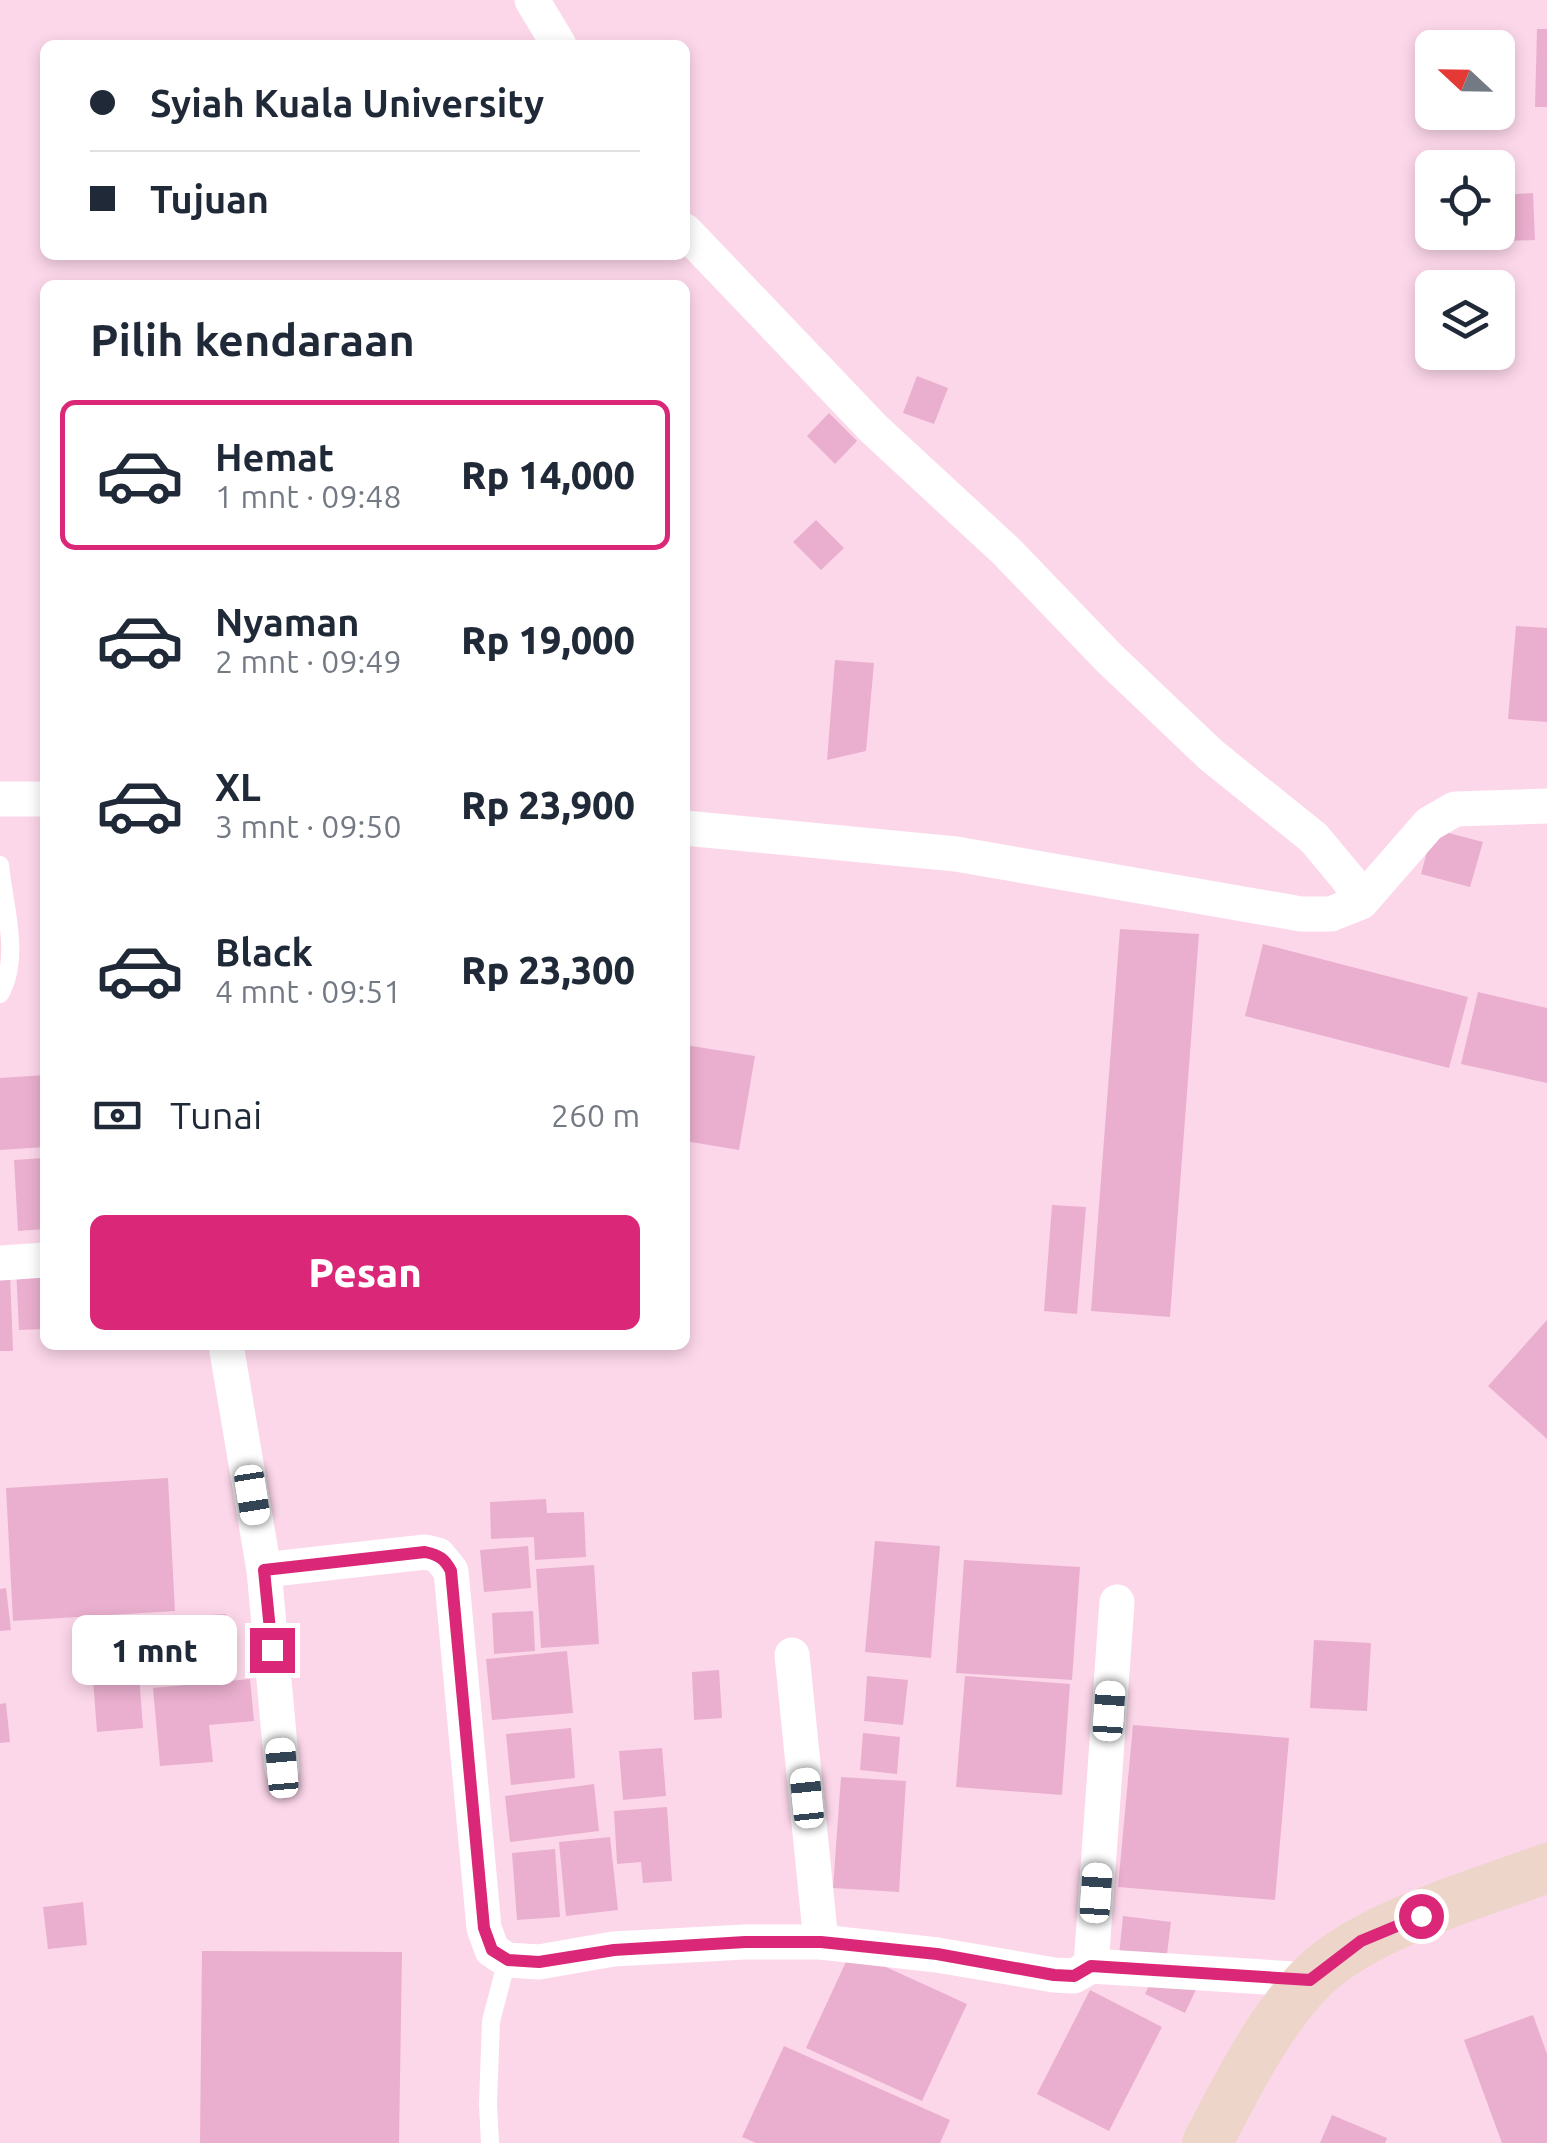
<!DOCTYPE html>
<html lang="id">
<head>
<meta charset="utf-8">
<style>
  body { margin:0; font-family:Ubuntu,sans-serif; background:#f6f6f7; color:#1f2937; height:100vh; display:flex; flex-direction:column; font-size:38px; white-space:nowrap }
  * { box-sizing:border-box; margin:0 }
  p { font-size:32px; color:#747a83 }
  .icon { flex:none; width:55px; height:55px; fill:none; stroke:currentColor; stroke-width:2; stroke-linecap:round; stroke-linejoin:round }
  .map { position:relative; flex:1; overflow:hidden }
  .panel { position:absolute; left:40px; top:280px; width:650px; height:1070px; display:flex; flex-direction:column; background:#fff; border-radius:15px; box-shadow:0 5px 15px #0003 }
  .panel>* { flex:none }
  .guide { position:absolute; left:40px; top:40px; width:650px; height:220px; border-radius:15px; box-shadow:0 5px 15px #0003; display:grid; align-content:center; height:220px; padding:0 50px; background:#fff }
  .needle { width:65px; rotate:292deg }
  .buttons { position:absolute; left:1415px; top:30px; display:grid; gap:20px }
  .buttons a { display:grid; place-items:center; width:100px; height:100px; border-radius:15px; background:#fff; box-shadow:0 5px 15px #0003; font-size:50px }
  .end { position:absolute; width:45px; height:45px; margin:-22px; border:12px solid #db2777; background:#fff; box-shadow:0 0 0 5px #fff }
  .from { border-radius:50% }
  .bubble { position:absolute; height:70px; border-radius:15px; background:#fff; box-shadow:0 5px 15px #0003; font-size:32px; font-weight:800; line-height:70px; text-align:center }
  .car { position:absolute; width:30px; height:60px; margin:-30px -15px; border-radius:12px; box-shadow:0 0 8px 2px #0007; background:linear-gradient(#fff 24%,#345 0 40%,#fff 0 76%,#345 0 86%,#fff 0) }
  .guide b { display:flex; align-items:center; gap:35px; height:95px; font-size:38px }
  .guide b+b { border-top:2px solid #e0e1e3 }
  .guide i { width:25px; height:25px; background:#1f2937 }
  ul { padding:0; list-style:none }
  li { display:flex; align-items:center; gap:30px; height:150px; margin:0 20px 15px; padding:0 30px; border:5px solid transparent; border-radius:15px }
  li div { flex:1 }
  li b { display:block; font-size:38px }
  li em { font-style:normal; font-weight:800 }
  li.on { border-color:#db2777 }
  li>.icon { width:90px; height:90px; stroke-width:1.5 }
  h2 { padding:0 50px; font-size:45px; line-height:120px }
  .pay { display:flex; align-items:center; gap:25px; height:110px; padding:0 50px; font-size:38px }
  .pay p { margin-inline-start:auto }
  .action { display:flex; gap:20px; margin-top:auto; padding:20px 50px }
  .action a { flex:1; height:115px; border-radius:15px; background:#db2777; color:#fff; font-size:40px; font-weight:800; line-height:115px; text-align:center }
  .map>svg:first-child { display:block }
</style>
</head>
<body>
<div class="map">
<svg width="1547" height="2143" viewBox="0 0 1547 2143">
  <rect width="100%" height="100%" fill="#fcd7ea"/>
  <!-- building -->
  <g fill="#eaafce">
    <polygon points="1537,29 1547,29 1547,107 1535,107"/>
    <polygon points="1533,193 1535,240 1482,242 1482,232 1498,232 1498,195"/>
    <polygon points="917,376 948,388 934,424 903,413"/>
    <polygon points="829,413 857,441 835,464 807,436"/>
    <polygon points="816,520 844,548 821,570 793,542"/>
    <polygon points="1516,626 1547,628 1547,722 1508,719"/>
    <polygon points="835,660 874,663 866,751 827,760"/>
    <polygon points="1433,829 1483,842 1470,887 1421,874"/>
    <polygon points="1120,929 1199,934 1170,1317 1091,1311"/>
    <polygon points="1263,944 1468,997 1449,1068 1245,1016"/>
    <polygon points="1478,992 1547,1008 1547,1083 1461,1064"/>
    <polygon points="685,1045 755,1056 739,1150 685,1141"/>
    <polygon points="45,1075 45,1147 0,1150 0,1078"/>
    <polygon points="45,1158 45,1229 18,1231 14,1160"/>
    <polygon points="1052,1205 1086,1207 1077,1314 1044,1311"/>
    <polygon points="45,1266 45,1329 19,1330 16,1268"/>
    <polygon points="10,1274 13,1351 0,1351 0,1275"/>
    <polygon points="1547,1320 1547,1439 1488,1386"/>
    <polygon points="168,1478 175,1611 13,1621 6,1488"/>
    <polygon points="546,1499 547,1513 584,1512 586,1557 535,1560 534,1537 491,1539 490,1502"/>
    <polygon points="875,1541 940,1546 931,1658 865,1652"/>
    <polygon points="528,1546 531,1588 484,1592 480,1550"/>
    <polygon points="964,1560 1080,1567 1072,1680 956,1673"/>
    <polygon points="594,1565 599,1644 541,1648 536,1569"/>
    <polygon points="6,1588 11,1630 0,1631 0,1589"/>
    <polygon points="533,1611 535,1651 494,1654 492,1613"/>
    <polygon points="226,1614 231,1676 150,1683 145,1619"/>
    <polygon points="135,1622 143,1728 97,1732 89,1626"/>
    <polygon points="1314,1640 1371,1643 1367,1711 1310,1708"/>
    <polygon points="567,1651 573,1713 492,1720 486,1659"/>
    <polygon points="719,1670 722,1718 694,1720 692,1672"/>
    <polygon points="867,1676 908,1680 903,1725 864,1721"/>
    <polygon points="965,1676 1070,1684 1062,1795 956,1787"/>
    <polygon points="250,1679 254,1721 209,1725 213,1762 160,1766 153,1688"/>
    <polygon points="6,1703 10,1742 0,1743 0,1704"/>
    <polygon points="1133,1725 1289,1738 1275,1900 1118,1887"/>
    <polygon points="571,1728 575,1778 511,1785 506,1734"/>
    <polygon points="863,1733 900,1737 897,1774 860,1770"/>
    <polygon points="662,1748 666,1796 623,1800 619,1751"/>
    <polygon points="841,1777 906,1781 899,1892 833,1888"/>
    <polygon points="594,1784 599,1831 510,1842 505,1796"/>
    <polygon points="667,1807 672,1881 643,1883 641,1862 617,1864 614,1811"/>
    <polygon points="610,1837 618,1910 566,1916 559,1842"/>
    <polygon points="555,1849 560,1917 517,1920 512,1853"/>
    <polygon points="83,1902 87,1945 48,1949 43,1907"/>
    <polygon points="1123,1916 1171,1922 1166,1962 1119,1955"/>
    <polygon points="202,1951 402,1952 399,2143 200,2143"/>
    <polygon points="851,1951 967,2004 922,2101 806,2048"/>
    <polygon points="1159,1964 1199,1983 1185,2013 1145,1994"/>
    <polygon points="1090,1990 1162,2027 1109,2131 1037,2094"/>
    <polygon points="1533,2015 1547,2054 1547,2143 1502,2143 1464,2040"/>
    <polygon points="784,2046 950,2120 940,2143 756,2143 742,2137"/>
    <polygon points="1332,2115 1387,2138 1385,2143 1320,2143"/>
  </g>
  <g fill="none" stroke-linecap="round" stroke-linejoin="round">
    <!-- service -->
    <g stroke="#fff" stroke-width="18">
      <path d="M 0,865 C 4,906 21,957 0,994"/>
      <polyline points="490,2143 488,2104 491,2021 507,1960"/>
    </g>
    <!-- minor -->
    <g stroke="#fff" stroke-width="35">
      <polyline points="532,0 559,45"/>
      <polyline points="685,231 874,429 1007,552 1109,658 1211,755 1314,838 1349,880 1361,902"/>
      <polyline points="0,799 45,799"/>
      <polyline points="685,828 956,854 1301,914 1331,914 1361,902 1429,824 1455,809 1547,806"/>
      <polyline points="0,1263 45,1260"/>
      <polyline points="226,1345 264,1570 425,1552 438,1555 451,1571 484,1928 492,1950 507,1960 539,1962 613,1949 745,1942 821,1942 937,1955 1054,1975 1074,1976 1091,1966 1310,1980"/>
      <polyline points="264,1570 282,1768"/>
      <polyline points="792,1655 821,1942"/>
      <polyline points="1091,1966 1117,1602"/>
    </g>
    <!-- secondary -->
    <path stroke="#edd5ca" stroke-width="50" d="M 1207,2143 C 1237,2087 1264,2029 1308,1982 C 1360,1926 1476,1895 1547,1868"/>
  </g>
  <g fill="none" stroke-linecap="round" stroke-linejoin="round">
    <!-- route -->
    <path stroke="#db2777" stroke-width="12" d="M 272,1650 L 264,1570 L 425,1552 C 439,1555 445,1559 451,1571 L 484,1928 L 492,1950 L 508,1960 L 539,1962 L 614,1950 L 745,1942 L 821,1942 L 937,1954 L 1054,1975 L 1074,1976 L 1091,1966 L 1310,1980 L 1361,1941 L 1421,1916"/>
  </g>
</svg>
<div class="buttons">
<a><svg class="needle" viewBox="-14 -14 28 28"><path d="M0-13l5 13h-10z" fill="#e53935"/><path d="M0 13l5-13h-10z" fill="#747a83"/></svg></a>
<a><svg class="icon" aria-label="locate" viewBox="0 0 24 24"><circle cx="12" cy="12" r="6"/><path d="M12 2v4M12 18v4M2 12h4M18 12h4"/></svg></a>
<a><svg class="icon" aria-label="layers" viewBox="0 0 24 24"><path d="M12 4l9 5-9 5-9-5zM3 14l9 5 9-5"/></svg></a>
</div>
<i class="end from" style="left:1421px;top:1916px"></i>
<i class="end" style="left:272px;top:1650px"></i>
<div class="bubble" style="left:72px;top:1615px;width:165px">1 mnt</div>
<i class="car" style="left:252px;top:1495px;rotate:171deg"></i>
<i class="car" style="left:1109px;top:1711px;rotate:4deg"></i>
<i class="car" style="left:282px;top:1768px;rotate:355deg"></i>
<i class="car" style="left:807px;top:1798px;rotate:354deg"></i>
<i class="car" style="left:1096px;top:1893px;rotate:4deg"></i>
<div class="guide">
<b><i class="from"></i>Syiah Kuala University</b>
<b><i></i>Tujuan</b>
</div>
<section class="panel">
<h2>Pilih kendaraan</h2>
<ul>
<li class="on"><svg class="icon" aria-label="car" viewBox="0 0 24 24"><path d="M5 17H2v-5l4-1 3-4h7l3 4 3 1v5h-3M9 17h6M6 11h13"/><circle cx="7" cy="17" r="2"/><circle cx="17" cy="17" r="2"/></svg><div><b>Hemat</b><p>1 mnt · 09:48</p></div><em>Rp 14,000</em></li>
<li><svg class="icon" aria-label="car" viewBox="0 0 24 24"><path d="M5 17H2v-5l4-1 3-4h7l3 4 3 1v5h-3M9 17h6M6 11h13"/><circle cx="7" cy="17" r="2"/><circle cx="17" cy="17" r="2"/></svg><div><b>Nyaman</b><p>2 mnt · 09:49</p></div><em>Rp 19,000</em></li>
<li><svg class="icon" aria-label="car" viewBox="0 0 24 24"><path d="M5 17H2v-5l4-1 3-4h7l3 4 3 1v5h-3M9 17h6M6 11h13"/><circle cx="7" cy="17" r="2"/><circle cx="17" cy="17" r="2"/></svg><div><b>XL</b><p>3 mnt · 09:50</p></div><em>Rp 23,900</em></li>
<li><svg class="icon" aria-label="car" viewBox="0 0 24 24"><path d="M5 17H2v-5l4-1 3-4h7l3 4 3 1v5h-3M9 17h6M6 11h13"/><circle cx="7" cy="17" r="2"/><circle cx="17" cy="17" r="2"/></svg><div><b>Black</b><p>4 mnt · 09:51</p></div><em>Rp 23,300</em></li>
</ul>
<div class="pay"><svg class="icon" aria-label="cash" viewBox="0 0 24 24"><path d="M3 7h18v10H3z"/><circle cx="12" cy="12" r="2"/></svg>Tunai<p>260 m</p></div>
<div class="action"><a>Pesan</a></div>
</section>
</div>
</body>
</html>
